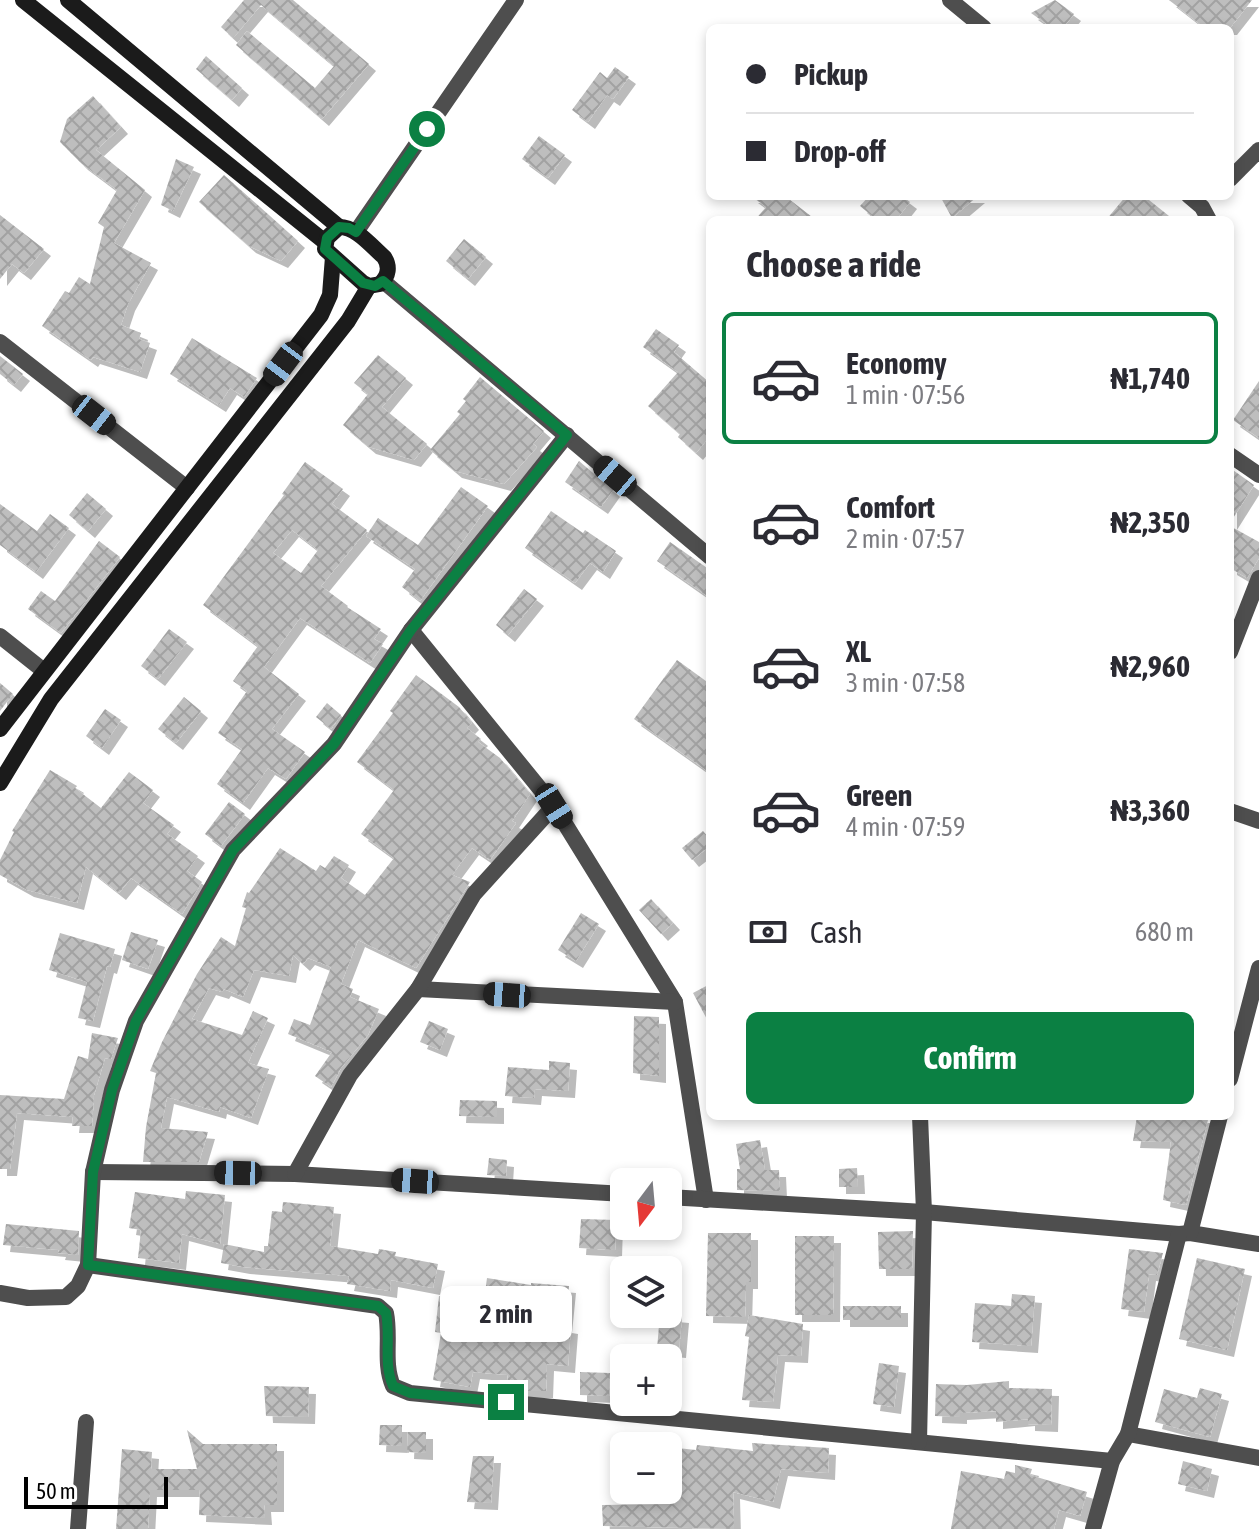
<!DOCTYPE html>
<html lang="en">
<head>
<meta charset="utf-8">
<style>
  body { margin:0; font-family:"Asap Condensed",sans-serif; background:#f7f7f7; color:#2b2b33; height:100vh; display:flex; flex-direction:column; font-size:30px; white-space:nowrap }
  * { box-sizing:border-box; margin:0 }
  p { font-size:26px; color:#7c7c81 }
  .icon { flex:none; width:44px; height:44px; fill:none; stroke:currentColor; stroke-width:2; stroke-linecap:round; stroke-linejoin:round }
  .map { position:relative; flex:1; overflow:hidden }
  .details { position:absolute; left:706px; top:216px; width:528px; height:904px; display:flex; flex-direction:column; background:#fff; border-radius:12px; box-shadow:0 4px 12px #0003 }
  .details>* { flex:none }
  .hud { position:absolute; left:706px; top:24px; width:528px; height:176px; border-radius:12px; box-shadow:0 4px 12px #0003; display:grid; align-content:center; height:176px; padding:0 40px; background:#fff }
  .needle { width:52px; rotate:196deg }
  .buttons { position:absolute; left:610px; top:1168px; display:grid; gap:16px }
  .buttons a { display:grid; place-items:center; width:72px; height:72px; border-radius:12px; background:#fff; box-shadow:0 4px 12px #0003; font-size:40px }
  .scale { position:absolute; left:24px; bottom:20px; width:144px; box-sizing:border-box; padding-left:8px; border:4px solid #000; border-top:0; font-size:22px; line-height:28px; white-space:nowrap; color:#000; -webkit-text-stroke:6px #fff; paint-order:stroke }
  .end { position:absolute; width:36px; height:36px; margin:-18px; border:10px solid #0b8043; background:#fff; box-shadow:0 0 0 4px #fff }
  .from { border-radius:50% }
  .bubble { position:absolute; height:56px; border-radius:12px; background:#fff; box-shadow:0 4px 12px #0003; font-size:26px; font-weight:700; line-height:56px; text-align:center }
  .car { position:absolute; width:24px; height:48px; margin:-24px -12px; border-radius:10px; box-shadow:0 0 6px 2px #0007; background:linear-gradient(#222 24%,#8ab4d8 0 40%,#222 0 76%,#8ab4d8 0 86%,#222 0) }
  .hud b { display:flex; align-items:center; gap:28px; height:76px; font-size:30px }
  .hud b+b { border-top:2px solid #e1e1e2 }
  .hud i { width:20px; height:20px; background:#2b2b33 }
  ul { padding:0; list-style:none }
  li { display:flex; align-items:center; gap:24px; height:132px; margin:0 16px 12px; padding:0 24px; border:4px solid transparent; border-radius:12px }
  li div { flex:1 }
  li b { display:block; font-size:30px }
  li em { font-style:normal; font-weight:700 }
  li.active { border-color:#0b8043 }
  li>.icon { width:72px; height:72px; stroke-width:1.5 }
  h2 { padding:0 40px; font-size:36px; line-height:96px }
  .pay { display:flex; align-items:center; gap:20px; height:88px; padding:0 40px; font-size:30px }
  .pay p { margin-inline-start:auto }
  .button { display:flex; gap:16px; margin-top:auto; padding:16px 40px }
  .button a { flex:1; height:92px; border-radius:12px; background:#0b8043; color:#fff; font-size:32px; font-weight:700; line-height:92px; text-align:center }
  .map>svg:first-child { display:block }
</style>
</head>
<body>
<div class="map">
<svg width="1259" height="1529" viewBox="0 0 1259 1529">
  <defs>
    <pattern id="building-cross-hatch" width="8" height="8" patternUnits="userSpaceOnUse" patternTransform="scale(2)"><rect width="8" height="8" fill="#bebebe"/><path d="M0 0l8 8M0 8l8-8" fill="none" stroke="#a2a2a2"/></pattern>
    <filter id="shadow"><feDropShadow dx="7" dy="7" stdDeviation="0" flood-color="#0004"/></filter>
  </defs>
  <rect width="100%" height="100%" fill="#fff"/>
  <!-- building -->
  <g fill="url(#building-cross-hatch)" fill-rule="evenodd" filter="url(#shadow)">
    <polygon points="244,0 293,0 369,64 322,119 236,45 247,31 315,88 334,66 261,5 233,38 221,27"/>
    <polygon points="1055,0 1074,14 1063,28 1052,28 1031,13"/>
    <polygon points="1169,0 1252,0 1230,28 1205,28"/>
    <polygon points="206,56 242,88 232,100 196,69"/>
    <polygon points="615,67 629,77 613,99 607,95 588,122 572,110 600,72 607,78"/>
    <polygon points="93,96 121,127 96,150 145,190 114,243 151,263 128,304 121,325 141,333 139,339 150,343 140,372 93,357 91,360 42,326 65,291 69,293 79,277 90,284 104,227 98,223 117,190 81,163 60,142 67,119"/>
    <polygon points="539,136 565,155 548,178 522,159"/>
    <polygon points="176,159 194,167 173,211 161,205"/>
    <polygon points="224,175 298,241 281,261 249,246 199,202"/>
    <polygon points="751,196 785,196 816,220 755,220 766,207"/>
    <polygon points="869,196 902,196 910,202 896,220 877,220 860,206"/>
    <polygon points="940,196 978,196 952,218"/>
    <polygon points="1126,196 1144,196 1174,220 1106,220"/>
    <polygon points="0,215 44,249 24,273 12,264 0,279"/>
    <polygon points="464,239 486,257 468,279 446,261"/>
    <polygon points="656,329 679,345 674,352 710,383 710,436 696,453 678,437 680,434 648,406 678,372 643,347"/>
    <polygon points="192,338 257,378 244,397 230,388 219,405 170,374"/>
    <polygon points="378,355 406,378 382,407 427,444 414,460 369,447 343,425 368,394 354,383"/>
    <polygon points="0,356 23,374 14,385 0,374"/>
    <polygon points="480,377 544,431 533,444 537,447 504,484 455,471 430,450 460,414 457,412 466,401 463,399"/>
    <polygon points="1259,381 1259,438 1233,420"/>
    <polygon points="579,461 613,490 601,507 565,482"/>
    <path d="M 305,462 L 343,489 L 332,504 L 367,530 L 321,586 L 348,606 L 347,607 L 381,629 L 374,639 L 383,644 L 370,663 L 300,618 L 264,667 L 299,694 L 272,729 L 305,752 L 286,779 L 268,768 L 243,803 L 217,784 L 242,749 L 218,733 L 247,691 L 233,681 L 258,646 L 203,605 L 284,495 L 282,494 ZM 292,530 L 318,550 L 301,573 L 273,553 Z"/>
    <polygon points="1230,468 1254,485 1230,523"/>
    <polygon points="461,487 488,506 420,601 402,587 415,569 366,536 378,518 418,545"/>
    <polygon points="87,493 106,509 88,531 69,515"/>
    <polygon points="0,504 37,531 50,514 69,528 36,572 0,545"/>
    <polygon points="551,511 583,533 585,530 616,551 603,572 590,563 575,583 525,548"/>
    <polygon points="1230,526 1259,542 1259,558 1247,578 1230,568"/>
    <polygon points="99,541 120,557 61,633 28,609 41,591 55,601"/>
    <polygon points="670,542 710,570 710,598 657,561"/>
    <polygon points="524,589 537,599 508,635 496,625"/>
    <polygon points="169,629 187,642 158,679 141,666"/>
    <polygon points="677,660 710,684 710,773 634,719"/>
    <polygon points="416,675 459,707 472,723 467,728 481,739 478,742 500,758 530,794 512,821 516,823 490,860 472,848 452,875 470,882 416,968 358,940 341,984 353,989 350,997 379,1009 368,1035 341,1068 331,1087 315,1076 332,1052 288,1034 294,1019 310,1025 331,967 308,958 303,964 293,955 289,976 254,970 243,997 224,989 222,992 209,988 192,1019 242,1035 253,1011 268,1018 248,1063 269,1069 251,1118 220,1107 219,1112 167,1097 161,1128 208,1132 199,1162 143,1162 146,1127 156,1073 150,1071 162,1042 197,974 221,937 235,946 246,908 242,907 247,892 249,893 280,848 316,871 320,865 325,868 334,856 349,865 341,878 365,895 394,858 361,834 394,790 357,762 393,713 390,711"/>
    <polygon points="0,683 13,694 0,711"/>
    <polygon points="184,697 201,711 176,743 158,729"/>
    <polygon points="327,703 341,715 331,729 316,717"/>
    <polygon points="105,709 121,720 102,748 86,736"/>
    <polygon points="50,770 77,786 75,788 101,808 129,772 153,790 143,803 174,825 167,834 198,856 187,871 202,882 182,914 131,878 119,893 86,867 77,903 27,890 0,875 0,860 14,832 12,831"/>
    <polygon points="229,802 245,814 221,846 205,834"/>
    <polygon points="703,831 710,839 710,846 692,860 682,848"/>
    <polygon points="651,899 673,923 661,934 639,910"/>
    <polygon points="581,913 599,924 576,961 558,950"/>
    <polygon points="131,932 158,940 148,969 122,960"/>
    <polygon points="60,933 115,949 110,967 107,966 93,1021 78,1018 87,982 49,970"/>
    <polygon points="710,984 710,1025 693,993"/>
    <polygon points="634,1016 659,1017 659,1076 633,1073"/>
    <polygon points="429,1021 448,1029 440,1050 420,1042"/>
    <polygon points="92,1033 118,1038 111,1059 105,1058 94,1095 92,1126 72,1126 73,1117 17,1113 10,1169 0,1169 0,1095 64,1099 78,1056 88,1059"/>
    <polygon points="549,1061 570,1063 568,1091 535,1089 534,1098 505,1096 508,1067 549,1070"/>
    <polygon points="460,1100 497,1101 497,1117 459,1116"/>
    <polygon points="1137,1116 1209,1116 1186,1205 1163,1200 1171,1142 1133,1141"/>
    <polygon points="760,1140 765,1170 779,1170 780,1191 737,1190 737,1169 740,1169 736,1144"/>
    <polygon points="489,1158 507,1160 506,1176 487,1175"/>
    <polygon points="857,1168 858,1187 839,1187 839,1169"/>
    <polygon points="186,1191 225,1195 220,1244 182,1234 179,1263 138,1258 141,1230 129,1228 135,1192 185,1199"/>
    <polygon points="283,1202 334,1207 330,1246 378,1254 379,1249 396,1252 395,1256 438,1264 433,1288 391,1280 390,1291 347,1284 349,1276 243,1267 221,1263 224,1244 264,1252 264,1246 268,1246 272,1211 282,1212"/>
    <polygon points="581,1219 616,1220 615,1250 579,1248"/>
    <polygon points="6,1224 79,1231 78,1255 58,1253 59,1250 3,1245"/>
    <polygon points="913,1231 912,1269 879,1269 878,1232"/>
    <polygon points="708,1233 751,1233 751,1282 746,1282 745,1317 706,1316"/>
    <polygon points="795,1236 834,1236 833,1315 795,1315"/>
    <polygon points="1129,1249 1163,1253 1157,1275 1149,1274 1144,1312 1121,1309"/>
    <polygon points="1197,1258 1245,1269 1227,1350 1179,1339"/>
    <polygon points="487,1278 531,1285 531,1283 569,1286 565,1326 571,1327 568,1366 547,1364 546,1391 507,1391 508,1375 473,1372 470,1387 433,1380 441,1333 435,1332 439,1296 484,1300"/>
    <polygon points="1012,1294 1035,1296 1031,1346 972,1342 975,1303 1011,1306"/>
    <rect x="843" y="1306" width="58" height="14"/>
    <polygon points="660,1314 682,1316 679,1351 657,1349"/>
    <polygon points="749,1315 803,1324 801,1356 778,1355 773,1402 742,1400 749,1337 745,1336"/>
    <polygon points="879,1363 899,1366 894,1407 873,1404"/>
    <polygon points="580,1372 610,1373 609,1396 580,1395"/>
    <polygon points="1009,1381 1009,1388 1052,1389 1051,1425 1028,1424 1028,1419 996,1422 996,1411 960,1413 960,1417 935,1416 936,1384 967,1385"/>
    <polygon points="264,1386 309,1387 308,1417 266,1416"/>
    <polygon points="1200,1388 1222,1394 1210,1437 1155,1422 1164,1389 1197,1398"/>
    <polygon points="380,1425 402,1425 402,1446 379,1445"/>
    <polygon points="187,1430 203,1444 277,1444 277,1505 264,1505 265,1518 199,1515 200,1490 150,1490 148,1529 116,1529 122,1449 152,1452 151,1469 197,1469"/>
    <polygon points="408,1432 426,1432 426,1453 407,1452"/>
    <polygon points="752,1443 829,1448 828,1473 781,1469 773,1502 733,1492 734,1529 603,1526 602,1505 668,1504 668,1447 696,1450 697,1445 753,1451"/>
    <polygon points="473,1456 494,1456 491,1503 467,1502"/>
    <polygon points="1183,1461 1212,1469 1207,1491 1178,1484"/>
    <polygon points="1015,1465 1032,1469 1030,1475 1087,1492 1080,1516 1059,1510 1054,1529 951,1529 961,1471 1004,1479 1006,1471 1015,1473"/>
  </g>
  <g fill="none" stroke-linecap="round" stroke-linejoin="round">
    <!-- minor -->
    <g stroke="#4e4e4e" stroke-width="16">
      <polyline points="950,0 984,28"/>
      <polyline points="1230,179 1259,150"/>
      <polyline points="1189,196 1202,207 1209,220"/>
      <polyline points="356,232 516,0"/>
      <polyline points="383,281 710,557"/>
      <polyline points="0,342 187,488"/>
      <polyline points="1230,455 1259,475"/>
      <polyline points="411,630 554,806 675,1002 706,1200"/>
      <polyline points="0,636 44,671"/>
      <polyline points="1230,652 1259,578"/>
      <polyline points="1230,811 1259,821"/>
      <polyline points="418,989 675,1002"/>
      <polyline points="1230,1079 1259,968"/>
      <polyline points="93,1172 295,1174 624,1194"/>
      <polyline points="295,1174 350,1075 418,989 474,894 554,806"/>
      <polyline points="668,1197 924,1212 1179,1234 1190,1233 1259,1244"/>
      <polyline points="1190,1233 1220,1116"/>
      <path d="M 88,1265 L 378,1306 L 386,1313 C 391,1338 383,1363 393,1386 L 410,1393 L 1112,1461"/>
      <polyline points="0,1293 28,1298 66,1297 78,1286 88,1265 93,1172 112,1090 136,1021 233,850 334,744 411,630 567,435"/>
      <polyline points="1128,1434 1259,1458"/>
      <polyline points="919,1442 924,1212 920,1116"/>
      <polyline points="78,1529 86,1422"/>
      <polyline points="1093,1529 1112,1461 1128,1434 1179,1234"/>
    </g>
    <!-- secondary -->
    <g stroke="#1b1b1b" stroke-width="16">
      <polyline points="23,0 325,242"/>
      <polyline points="68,0 339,227"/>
      <path d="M 339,227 C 357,227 371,246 384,257 C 390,266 389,276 380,284 L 369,286 L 363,283 L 325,249 L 327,238 Z"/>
      <polyline points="0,729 321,315 330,295 333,257"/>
      <polyline points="0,783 51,699 348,321 369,286"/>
    </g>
  </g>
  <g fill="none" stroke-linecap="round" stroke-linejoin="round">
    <!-- route -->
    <path stroke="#0b8043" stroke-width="10" d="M 427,129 L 356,232 L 349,228 L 339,227 L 327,238 L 325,249 L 363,283 L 375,286 L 383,281 L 567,435 L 411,630 L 334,744 L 233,850 L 136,1021 L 112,1090 L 93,1172 L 88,1265 L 378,1306 L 386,1313 C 391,1338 383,1363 393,1386 L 410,1393 L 506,1402"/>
  </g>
</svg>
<div class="buttons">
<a><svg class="needle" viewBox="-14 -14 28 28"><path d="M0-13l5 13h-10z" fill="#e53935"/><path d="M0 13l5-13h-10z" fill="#7c7c81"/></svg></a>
<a><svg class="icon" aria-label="layers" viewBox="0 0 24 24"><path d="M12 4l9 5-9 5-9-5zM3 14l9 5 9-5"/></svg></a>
<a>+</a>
<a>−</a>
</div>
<div class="scale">50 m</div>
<i class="end from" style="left:427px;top:129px"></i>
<i class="end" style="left:506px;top:1402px"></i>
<div class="bubble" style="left:440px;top:1286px;width:132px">2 min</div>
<i class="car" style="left:283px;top:364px;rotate:217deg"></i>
<i class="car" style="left:94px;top:415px;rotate:128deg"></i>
<i class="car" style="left:615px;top:476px;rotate:310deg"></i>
<i class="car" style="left:554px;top:806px;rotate:148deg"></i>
<i class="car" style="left:507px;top:995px;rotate:274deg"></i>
<i class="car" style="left:238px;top:1173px;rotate:271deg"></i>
<i class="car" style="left:415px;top:1181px;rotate:274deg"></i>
<div class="hud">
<b><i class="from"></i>Pickup</b>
<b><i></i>Drop-off</b>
</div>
<section class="details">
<h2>Choose a ride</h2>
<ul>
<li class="active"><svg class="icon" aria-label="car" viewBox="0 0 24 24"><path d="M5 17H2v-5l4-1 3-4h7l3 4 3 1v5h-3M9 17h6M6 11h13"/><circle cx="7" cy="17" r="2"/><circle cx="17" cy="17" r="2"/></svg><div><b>Economy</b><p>1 min · 07:56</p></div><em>₦1,740</em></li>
<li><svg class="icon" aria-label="car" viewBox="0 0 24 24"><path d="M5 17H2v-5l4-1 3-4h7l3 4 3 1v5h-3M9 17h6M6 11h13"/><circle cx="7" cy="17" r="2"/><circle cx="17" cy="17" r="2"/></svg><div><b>Comfort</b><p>2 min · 07:57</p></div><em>₦2,350</em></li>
<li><svg class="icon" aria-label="car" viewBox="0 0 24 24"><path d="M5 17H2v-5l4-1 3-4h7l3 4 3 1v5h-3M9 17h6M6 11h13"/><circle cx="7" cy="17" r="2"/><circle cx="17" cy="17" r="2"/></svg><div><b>XL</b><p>3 min · 07:58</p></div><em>₦2,960</em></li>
<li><svg class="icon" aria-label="car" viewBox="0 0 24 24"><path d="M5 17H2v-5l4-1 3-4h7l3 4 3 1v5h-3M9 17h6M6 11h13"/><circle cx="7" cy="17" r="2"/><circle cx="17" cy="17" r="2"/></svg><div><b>Green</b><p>4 min · 07:59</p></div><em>₦3,360</em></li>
</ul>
<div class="pay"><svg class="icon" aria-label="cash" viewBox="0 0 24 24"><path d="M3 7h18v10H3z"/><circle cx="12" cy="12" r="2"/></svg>Cash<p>680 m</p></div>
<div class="button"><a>Confirm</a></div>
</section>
</div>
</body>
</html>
